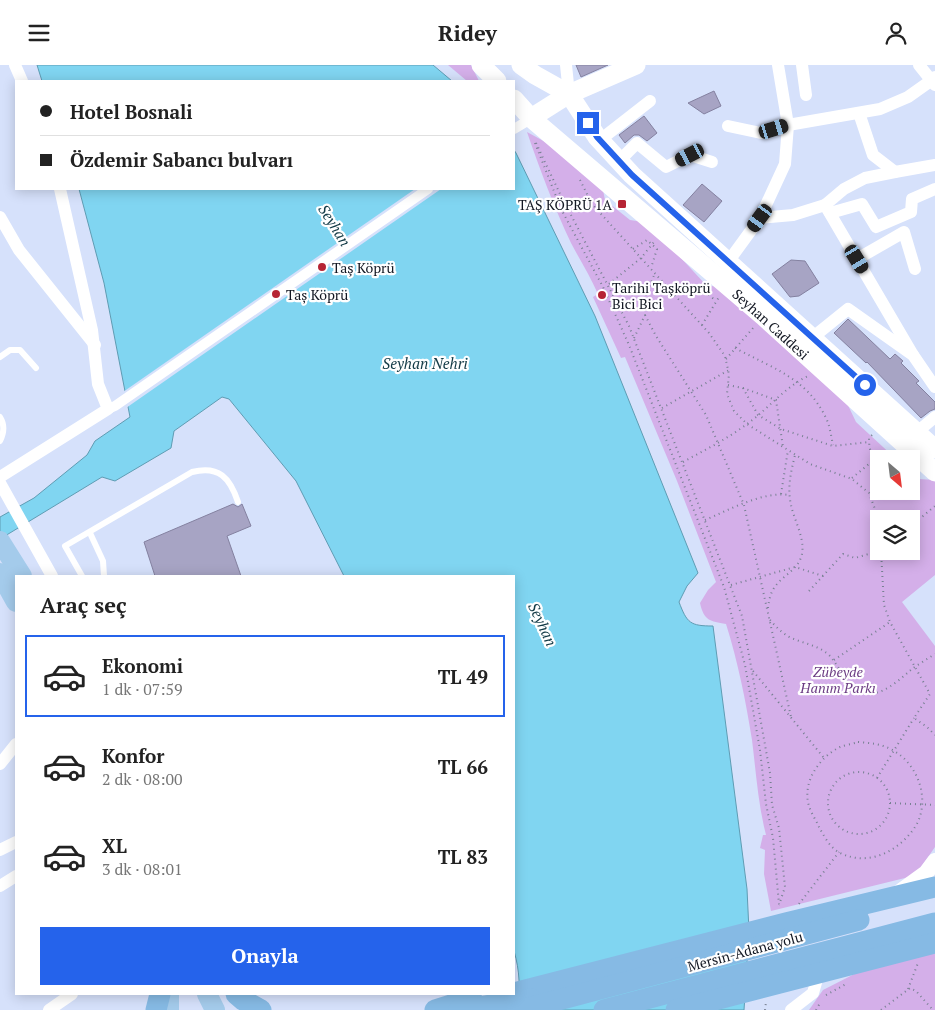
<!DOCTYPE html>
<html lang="tr">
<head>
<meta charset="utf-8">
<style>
  body { margin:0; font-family:"PT Serif",serif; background:#f2f2f2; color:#222; height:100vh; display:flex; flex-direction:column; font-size:19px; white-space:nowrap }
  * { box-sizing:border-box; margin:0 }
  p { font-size:16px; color:#767676 }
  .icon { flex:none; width:28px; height:28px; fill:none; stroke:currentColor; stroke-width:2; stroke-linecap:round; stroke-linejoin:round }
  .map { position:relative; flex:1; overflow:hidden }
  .sheet { position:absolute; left:15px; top:510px; width:500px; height:420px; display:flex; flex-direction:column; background:#fff; border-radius:0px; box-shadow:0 2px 12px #0003 }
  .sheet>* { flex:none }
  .guide { position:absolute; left:15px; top:15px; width:500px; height:110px; border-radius:0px; box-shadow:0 2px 12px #0003; display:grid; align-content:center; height:110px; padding:0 25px; background:#fff }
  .needle { width:32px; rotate:152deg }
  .controls { position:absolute; left:870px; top:385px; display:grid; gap:10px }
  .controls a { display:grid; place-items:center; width:50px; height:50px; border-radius:0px; background:#fff; box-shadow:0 2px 12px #0003; font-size:25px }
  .end { position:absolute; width:22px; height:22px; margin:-11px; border:6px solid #2563eb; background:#fff; box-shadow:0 0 0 2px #fff }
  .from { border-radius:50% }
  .car { position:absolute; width:15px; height:30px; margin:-15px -8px; border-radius:6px; box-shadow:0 0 4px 1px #0007; background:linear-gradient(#222 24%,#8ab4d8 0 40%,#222 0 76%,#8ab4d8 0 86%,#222 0) }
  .guide b { display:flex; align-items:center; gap:18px; height:48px; font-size:19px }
  .guide b+b { border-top:1px solid #e0e0e0 }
  .guide i { width:12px; height:12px; background:#222 }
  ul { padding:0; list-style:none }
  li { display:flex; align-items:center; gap:15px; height:82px; margin:0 10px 8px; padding:0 15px; border:2px solid transparent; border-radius:0px }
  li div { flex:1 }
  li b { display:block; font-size:19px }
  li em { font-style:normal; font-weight:600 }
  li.current { border-color:#2563eb }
  li>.icon { width:45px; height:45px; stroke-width:1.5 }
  h2 { padding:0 25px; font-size:22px; line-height:60px }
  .primary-button { display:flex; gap:10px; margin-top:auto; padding:10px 25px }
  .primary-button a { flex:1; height:58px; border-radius:0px; background:#2563eb; color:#fff; font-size:20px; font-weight:600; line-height:58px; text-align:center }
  header { display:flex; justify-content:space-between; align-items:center; height:65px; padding:0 25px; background:#fff; font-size:22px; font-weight:600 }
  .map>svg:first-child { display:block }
</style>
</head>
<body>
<header><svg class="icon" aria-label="menu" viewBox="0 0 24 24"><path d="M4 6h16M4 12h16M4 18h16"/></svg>Ridey<svg class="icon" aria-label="person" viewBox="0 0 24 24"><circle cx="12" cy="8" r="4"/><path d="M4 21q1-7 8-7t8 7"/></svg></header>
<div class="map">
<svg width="935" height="945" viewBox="0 0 935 945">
  <rect width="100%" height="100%" fill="#d6e1fb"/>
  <!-- green -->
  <g fill="#d4afe9" fill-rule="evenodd">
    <polygon points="448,0 471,0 479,16 467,16"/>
    <path d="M 527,67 L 549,79 L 603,125 L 605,135 L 630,155 L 643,157 L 681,193 L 706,220 L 724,223 L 845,334 L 856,357 L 896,394 L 879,394 L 879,426 L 911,426 L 911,407 L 918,414 L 935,415 L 935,510 L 902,537 L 935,581 L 935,782 L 919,805 L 909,812 L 771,846 L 764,809 L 765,785 L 760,783 L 763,770 L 766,770 C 758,739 756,707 752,675 C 746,637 738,597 726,559 C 710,556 704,556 700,538 L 708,525 L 716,517 L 677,416 L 625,292 L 621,293 L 593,232 L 598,229 C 590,211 580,195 571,178 C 554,142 540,105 527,67 ZM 879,454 L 911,454 L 911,486 L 879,486 Z"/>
    <polygon points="935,882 935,945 809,945 823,925 874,899"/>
  </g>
  <!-- water -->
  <g fill="#80d5f1" stroke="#5f9cb3">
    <polygon points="37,0 433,0 452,16 42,16"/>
    <path d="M 514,85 L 516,88 L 595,251 L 698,508 L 687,521 L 679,537 C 687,558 690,561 713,561 L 747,824 L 749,866 L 744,945 L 518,945 C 520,924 520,906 514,886 L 514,511 L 344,511 L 296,416 L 229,334 L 222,332 L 174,366 L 171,383 L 115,416 L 102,412 L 0,474 L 0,452 L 34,433 L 87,390 L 95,376 L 130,352 L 104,218 L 79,124 L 514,124 Z"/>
  </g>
  <!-- pier -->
  <polygon fill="#d6e1fb" points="415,124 441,124 126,343 123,327"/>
  <!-- building -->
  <g fill="#a7a4c4" stroke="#8481a0">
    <polygon points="576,0 608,0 581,12"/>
    <polygon points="714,26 721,41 704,49 688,38"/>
    <polygon points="644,51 657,68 647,76 639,70 634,70 625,78 619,70"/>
    <polygon points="702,119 722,136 704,157 683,140"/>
    <polygon points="791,195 805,196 819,218 799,231 790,232 772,209"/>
    <polygon points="848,254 890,294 895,289 903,296 901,298 919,316 916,318 935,337 935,344 930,346 921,353 867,297 866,298 834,268"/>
    <polygon points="233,439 238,442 242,439 251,461 227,471 241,511 155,511 144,477"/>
  </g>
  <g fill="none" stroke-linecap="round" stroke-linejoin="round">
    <!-- path -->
    <g stroke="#788093" stroke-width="2" stroke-dasharray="1 4" stroke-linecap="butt">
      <polyline points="535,78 561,144 603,222 629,280 724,522 745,600 760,685 766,739 773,773 779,839"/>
      <polyline points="536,78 560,129 629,261 742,551 770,708 772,740 779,763 785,822 779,840"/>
      <polyline points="580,115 592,139 709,268 725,291 729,309 727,329 734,346 747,359 810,399 852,414 869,428 879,455"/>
      <polyline points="633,184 647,175 657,184 651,203"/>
      <polyline points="609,219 641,193 654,177"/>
      <polyline points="701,223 716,236"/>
      <polyline points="645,250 656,271 706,350 744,440 791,652"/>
      <polyline points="702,260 719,232"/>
      <polyline points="634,273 645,250 646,230 655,208"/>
      <path d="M 735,283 C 772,303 807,313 826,353 C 830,361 831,371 833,380"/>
      <polyline points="726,294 754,262"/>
      <polyline points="728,320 743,323 776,335 783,382"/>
      <polyline points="743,323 758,350 781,364 833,381 869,377"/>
      <polyline points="662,343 729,305"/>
      <path d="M 872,370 L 869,373 C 869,382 870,391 879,396"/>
      <path d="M 683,397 C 705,385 727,374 747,359 C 768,344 785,322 808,311"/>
      <polyline points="852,413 875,394"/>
      <polyline points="781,429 788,385"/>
      <path d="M 705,455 C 729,445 763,426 789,430"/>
      <polyline points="911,461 935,441"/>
      <polyline points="881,486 884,540 890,557 930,629 914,653 927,662 935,670"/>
      <polyline points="731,520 795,502 823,511"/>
      <polyline points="809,526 843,489 855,493 879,486"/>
      <path d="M 768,543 C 769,534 771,525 778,518 C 787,508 799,503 802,489 C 805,473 794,455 791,440 C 787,422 791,407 795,390"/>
      <path d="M 770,555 C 777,563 785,571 794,574 C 806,579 819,581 829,590 C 837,598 841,610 849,618 C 872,642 894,619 912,604 C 919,599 927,594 935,589"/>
      <polyline points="834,595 890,557"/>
      <polyline points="753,606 824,693"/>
      <path d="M 858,677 C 871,678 883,679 894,686 C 919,700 931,737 915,762 C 899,786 869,802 840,788 C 830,783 824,771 819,762 C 816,755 811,748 809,741 C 802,718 818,693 840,682 C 845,680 852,679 858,677 Z"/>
      <circle cx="859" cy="738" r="31"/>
      <polyline points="877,713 914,653"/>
      <polyline points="890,738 935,740"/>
      <polyline points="799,839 839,787"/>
      <polyline points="908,924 918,898"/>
      <polyline points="826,930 846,919"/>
      <polyline points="765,945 766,937"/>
      <polyline points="816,945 820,938"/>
      <polyline points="881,945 910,923 916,926 933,945"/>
    </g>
    <!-- service -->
    <g stroke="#fff" stroke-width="6">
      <polyline points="0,292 10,285 20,285 36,303"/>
      <path d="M 0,352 C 5,360 4,368 0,376"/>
      <polyline points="90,468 103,496 104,511"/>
      <path d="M 82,511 L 65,481 L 192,407 C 219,400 230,413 238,437"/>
    </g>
    <!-- pedestrian -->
    <g stroke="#fff" stroke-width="10">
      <polyline points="514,64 524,58"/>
      <polyline points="108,344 115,341 428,124"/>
    </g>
    <!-- minor -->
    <g stroke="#fff" stroke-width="12">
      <polyline points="15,0 22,16"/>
      <polyline points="566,0 569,29"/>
      <polyline points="802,0 806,30"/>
      <polyline points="919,0 935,20"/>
      <polyline points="859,48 873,90 895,107 935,100"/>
      <polyline points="728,61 761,68 788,60 880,44 908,32 932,15 935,12"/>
      <polyline points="600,75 650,36"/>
      <polyline points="619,96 637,78 666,102 690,90 712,97"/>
      <polyline points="825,140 844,124 865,113 895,107"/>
      <polyline points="830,148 862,139 876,162 911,147 912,134 935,124"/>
      <polyline points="0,152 19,185 95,280"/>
      <polyline points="760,153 793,150 825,140 913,290"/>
      <polyline points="857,194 904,167 915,204"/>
      <polyline points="728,197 760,153 785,99 788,60 778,0"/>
      <polyline points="812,273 848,244 913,290 935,322"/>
      <polyline points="917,367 935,352"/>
      <polyline points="0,412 108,344 98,319 92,265 60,124"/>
      <polyline points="0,418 52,511"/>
      <polyline points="0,699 16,679"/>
      <polyline points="0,785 16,777"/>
      <polyline points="0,821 16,811"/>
      <polyline points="49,945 72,929"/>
      <polyline points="791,945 813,928 819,907"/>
    </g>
    <!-- tertiary -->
    <polyline stroke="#fff" stroke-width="16" points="897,829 926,808 935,796"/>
    <!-- secondary -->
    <g stroke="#fff" stroke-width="19">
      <polyline points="481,0 497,16"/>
      <polyline points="521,0 535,10 569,29 597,72 632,110 935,384"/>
      <polyline points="514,34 531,53 763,251 935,407"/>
      <polyline points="531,53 569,29 636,0"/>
    </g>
    <!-- primary -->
    <g stroke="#a4cbeb" stroke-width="20">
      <polyline points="0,476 22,511"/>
      <polyline points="0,508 16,537"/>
      <polyline points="207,929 215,945"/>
      <polyline points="169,945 169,929"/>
    </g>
    <!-- trunk -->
    <g stroke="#86bae4" stroke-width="21">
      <polyline points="514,928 786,858 935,822"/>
      <polyline points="236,929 243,935 261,945"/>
      <polyline points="156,945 160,929"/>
      <polyline points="435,945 454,939 473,936"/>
      <polyline points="459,945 531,934"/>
      <polyline points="521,945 859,855"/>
      <polyline points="604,945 935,858"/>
      <polyline points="676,945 935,878"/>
    </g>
  </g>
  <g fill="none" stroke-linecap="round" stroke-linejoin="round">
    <!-- route -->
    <polyline stroke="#2563eb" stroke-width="6" points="588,58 597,72 632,110 865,320"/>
  </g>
  <!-- markers -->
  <g fill="#b62434" stroke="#fff" stroke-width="2">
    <rect x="617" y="134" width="10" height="10" rx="2.5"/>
    <circle cx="322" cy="202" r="5"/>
    <circle cx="276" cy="229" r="5"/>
    <circle cx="602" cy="230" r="5"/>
  </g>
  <g text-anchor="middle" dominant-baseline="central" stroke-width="4.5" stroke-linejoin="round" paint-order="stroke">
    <!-- poi labels -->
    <g font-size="14" fill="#131823" stroke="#fff" text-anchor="start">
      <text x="612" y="139" text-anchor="end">TAŞ KÖPRÜ 1A</text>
      <text x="332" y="202">Taş Köprü</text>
      <text x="612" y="222">Tarihi Taşköprü<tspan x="612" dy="16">Bici Bici</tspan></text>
      <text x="286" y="229">Taș Köprü</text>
    </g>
    <!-- street labels -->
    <g font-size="14" fill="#131823" stroke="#fff">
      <text transform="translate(771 259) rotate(42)">Seyhan Caddesi</text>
      <text transform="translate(745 886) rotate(-15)">Mersin-Adana yolu</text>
    </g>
    <!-- park labels -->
    <g font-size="14" font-style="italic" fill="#6b3c83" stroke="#fff">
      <text x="838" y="606">Zübeyde<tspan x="838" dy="16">Hanım Parkı</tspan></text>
    </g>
    <!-- water labels -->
    <g font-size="15" font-style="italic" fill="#123a46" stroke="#fff">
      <text transform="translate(335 160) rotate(58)">Seyhan</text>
      <text x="425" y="298">Seyhan Nehri</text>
      <text transform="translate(543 559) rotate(65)">Seyhan</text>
    </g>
  </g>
</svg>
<div class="controls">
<a><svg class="needle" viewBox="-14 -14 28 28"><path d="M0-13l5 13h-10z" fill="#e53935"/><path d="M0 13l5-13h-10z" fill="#767676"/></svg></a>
<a><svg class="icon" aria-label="layers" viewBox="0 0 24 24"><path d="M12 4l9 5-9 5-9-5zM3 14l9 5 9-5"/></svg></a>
</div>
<i class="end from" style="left:865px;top:320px"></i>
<i class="end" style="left:588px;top:58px"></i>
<i class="car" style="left:774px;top:64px;rotate:73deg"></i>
<i class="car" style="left:690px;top:90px;rotate:243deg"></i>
<i class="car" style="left:760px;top:153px;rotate:216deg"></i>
<i class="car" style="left:857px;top:194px;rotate:149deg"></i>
<div class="guide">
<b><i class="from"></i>Hotel Bosnali</b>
<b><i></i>Özdemir Sabancı bulvarı</b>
</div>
<section class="sheet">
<h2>Araç seç</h2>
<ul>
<li class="current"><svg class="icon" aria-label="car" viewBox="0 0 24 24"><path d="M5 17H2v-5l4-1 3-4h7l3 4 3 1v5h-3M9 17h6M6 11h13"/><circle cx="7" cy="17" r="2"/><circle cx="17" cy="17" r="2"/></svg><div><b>Ekonomi</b><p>1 dk · 07:59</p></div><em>TL 49</em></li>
<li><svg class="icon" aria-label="car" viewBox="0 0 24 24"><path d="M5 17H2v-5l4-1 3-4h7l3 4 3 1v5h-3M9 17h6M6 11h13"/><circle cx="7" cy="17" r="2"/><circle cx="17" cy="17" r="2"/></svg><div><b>Konfor</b><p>2 dk · 08:00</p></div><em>TL 66</em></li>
<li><svg class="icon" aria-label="car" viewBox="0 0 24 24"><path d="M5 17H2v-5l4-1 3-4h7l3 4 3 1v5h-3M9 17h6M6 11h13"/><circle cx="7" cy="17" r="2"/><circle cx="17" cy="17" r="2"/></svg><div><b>XL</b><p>3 dk · 08:01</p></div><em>TL 83</em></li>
</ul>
<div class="primary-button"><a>Onayla</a></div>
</section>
</div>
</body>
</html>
